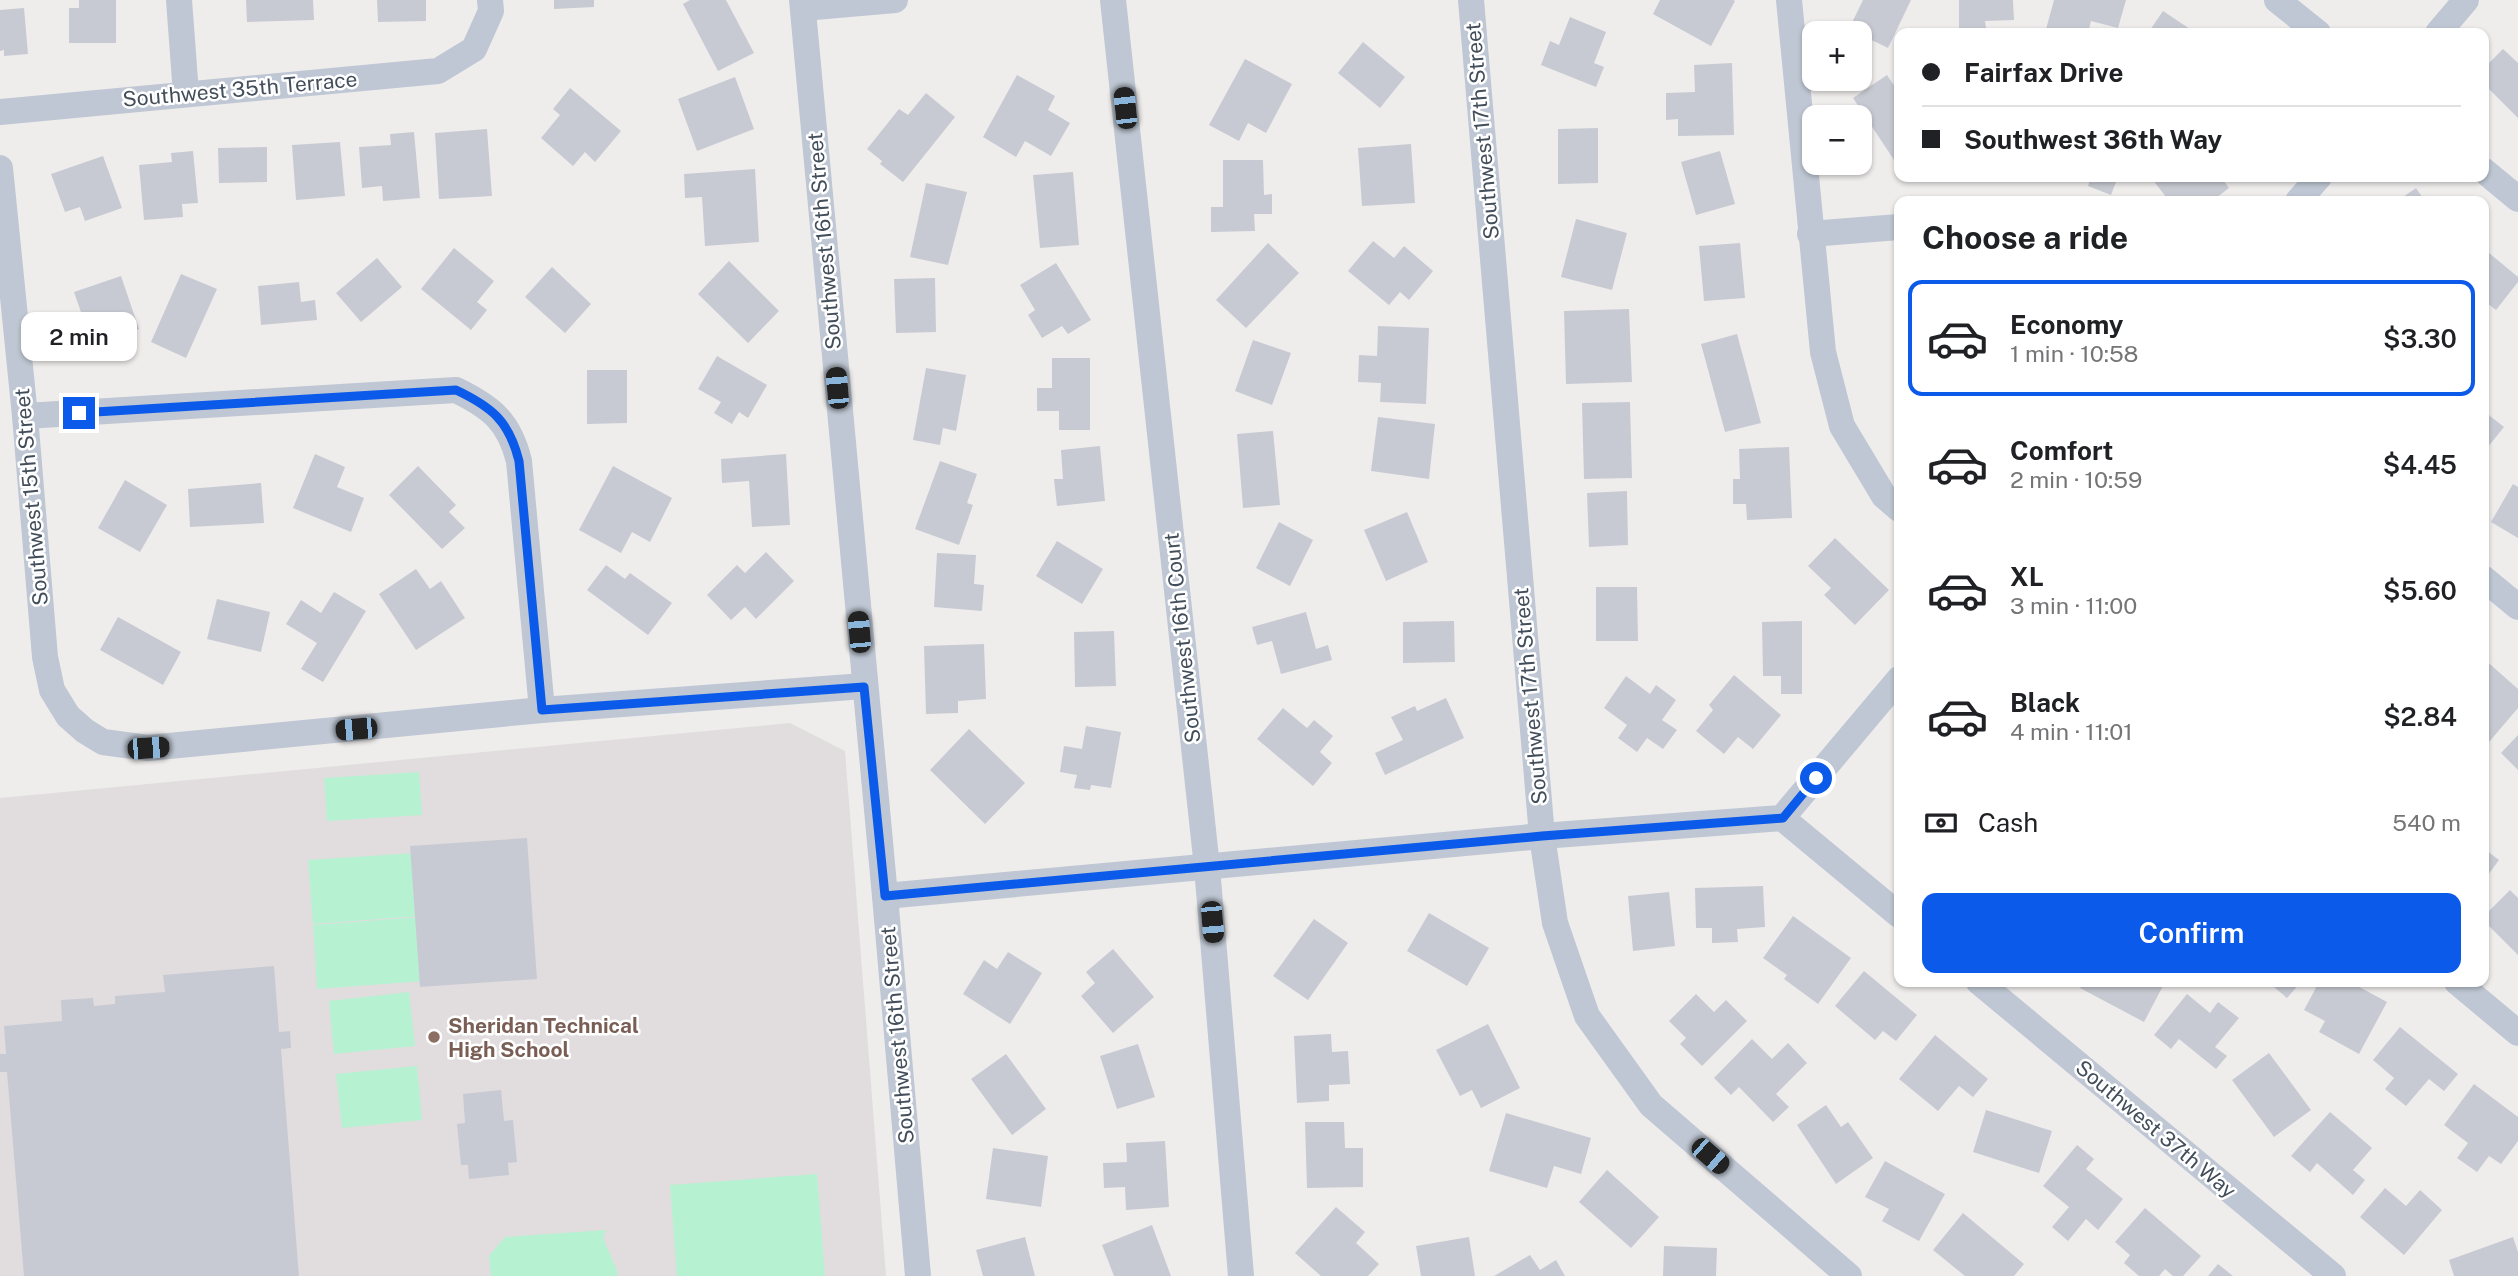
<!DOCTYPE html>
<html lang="en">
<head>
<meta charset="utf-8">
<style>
  body { margin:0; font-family:"Public Sans",sans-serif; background:#f2f2f2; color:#202124; height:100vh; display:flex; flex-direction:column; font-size:26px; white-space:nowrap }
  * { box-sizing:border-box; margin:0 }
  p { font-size:23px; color:#757577 }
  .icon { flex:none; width:38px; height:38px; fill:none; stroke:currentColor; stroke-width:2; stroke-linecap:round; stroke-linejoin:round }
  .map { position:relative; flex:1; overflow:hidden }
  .sheet { position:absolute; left:1894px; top:196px; width:595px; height:791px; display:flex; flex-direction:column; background:#fff; border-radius:14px; box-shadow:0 2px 5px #0004 }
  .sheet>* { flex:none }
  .hud { position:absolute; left:1894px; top:28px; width:595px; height:154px; border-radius:14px; box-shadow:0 2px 5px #0004; display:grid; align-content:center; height:154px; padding:0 28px; background:#fff }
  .tools { position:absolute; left:1802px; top:21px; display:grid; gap:14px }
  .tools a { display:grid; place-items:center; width:70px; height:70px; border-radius:14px; background:#fff; box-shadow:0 2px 5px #0004; font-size:35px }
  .end { position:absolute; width:32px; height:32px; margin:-16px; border:9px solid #0c5aea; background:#fff; box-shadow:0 0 0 4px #fff }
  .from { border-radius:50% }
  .bubble { position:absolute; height:49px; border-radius:14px; background:#fff; box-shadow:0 2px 5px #0004; font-size:23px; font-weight:600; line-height:49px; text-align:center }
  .car { position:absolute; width:21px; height:42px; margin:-21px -10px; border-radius:9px; box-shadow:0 0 5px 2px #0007; background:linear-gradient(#222 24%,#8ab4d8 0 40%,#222 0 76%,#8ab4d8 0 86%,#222 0) }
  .hud b { display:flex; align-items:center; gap:24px; height:66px; font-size:26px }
  .hud b+b { border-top:2px solid #e0e0e0 }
  .hud i { width:18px; height:18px; background:#202124 }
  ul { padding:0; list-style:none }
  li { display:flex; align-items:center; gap:21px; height:116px; margin:0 14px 10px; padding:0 14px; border:4px solid transparent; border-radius:14px }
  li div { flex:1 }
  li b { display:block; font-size:26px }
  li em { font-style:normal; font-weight:600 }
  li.current { border-color:#0c5aea }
  li>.icon { width:63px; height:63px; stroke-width:1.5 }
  h2 { padding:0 28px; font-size:32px; line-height:84px }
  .pay { display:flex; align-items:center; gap:18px; height:77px; padding:0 28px; font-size:26px }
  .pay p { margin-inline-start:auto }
  .primary-button { display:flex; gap:14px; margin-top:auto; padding:14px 28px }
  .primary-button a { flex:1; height:80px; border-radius:14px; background:#0c5aea; color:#fff; font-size:28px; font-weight:600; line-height:80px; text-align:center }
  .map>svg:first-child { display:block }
</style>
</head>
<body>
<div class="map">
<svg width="2518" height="1276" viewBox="0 0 2518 1276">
  <rect width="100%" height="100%" fill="#efecec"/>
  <!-- education -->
  <polygon fill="#e1ddde" points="790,723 845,751 886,1276 0,1276 0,798"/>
  <!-- green -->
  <g fill="#b6f1d2">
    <polygon points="419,772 422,815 327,821 324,778"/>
    <polygon points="415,853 420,916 313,924 308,860"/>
    <polygon points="420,917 424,981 317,989 313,925"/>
    <polygon points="409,992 415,1046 334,1054 329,1001"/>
    <polygon points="417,1066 422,1120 342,1128 336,1074"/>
    <polygon points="817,1174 825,1276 677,1276 670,1185"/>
    <polygon points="606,1230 603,1238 616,1268 618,1276 491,1276 489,1256 505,1237"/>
  </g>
  <!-- building -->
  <g fill="#c8cad3">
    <polygon points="79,0 116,0 116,43 69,43 69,8 79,8"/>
    <polygon points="246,0 313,0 314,20 247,22"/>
    <polygon points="377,0 426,0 426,21 378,22"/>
    <polygon points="554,0 594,0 594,7 554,9"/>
    <polygon points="690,0 726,0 754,53 718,71 683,4"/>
    <polygon points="1660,0 1733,0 1735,1 1711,46 1653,14"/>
    <polygon points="1863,0 1911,0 1888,48 1849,29"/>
    <polygon points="1959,0 2013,0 2014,20 1985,21 1986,28 1959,28"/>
    <polygon points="2054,0 2126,0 2118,28 2091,21 2088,33 2045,33"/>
    <polygon points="24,8 28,54 4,56 4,50 0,51 0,10"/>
    <polygon points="2163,11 2196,33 2148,33"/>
    <polygon points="1570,17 1606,32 1594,63 1604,67 1596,87 1541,65 1550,41 1559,45"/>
    <polygon points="1363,42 1405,77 1380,108 1338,73"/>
    <polygon points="2503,49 2518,63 2518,118 2483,83 2483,69"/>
    <polygon points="1245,59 1292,84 1266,133 1248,123 1239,141 1209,125"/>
    <polygon points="1732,63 1734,135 1678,136 1678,119 1666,120 1666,93 1695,92 1694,65"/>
    <polygon points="1017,75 1055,96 1048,110 1070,123 1051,156 1025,141 1016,157 983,137"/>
    <polygon points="1887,75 1899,93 1899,161 1896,163 1853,98"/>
    <polygon points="735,77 754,129 697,151 678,99"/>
    <polygon points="570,88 621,131 595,162 585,152 573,166 541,138 560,115 553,109"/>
    <polygon points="926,93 955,117 903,182 880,164 882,161 867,149 899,109 908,115"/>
    <polygon points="1598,128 1598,183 1558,184 1558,129"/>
    <polygon points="487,129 492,196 439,199 435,133"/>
    <polygon points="414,132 420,198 383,201 382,186 362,188 359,147 391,145 390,134"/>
    <polygon points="340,142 345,196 296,200 292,145"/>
    <polygon points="1411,144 1415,203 1362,206 1358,148"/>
    <polygon points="267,147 267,182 219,183 218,148"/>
    <polygon points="193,151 198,203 182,204 183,217 144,220 139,165 172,162 171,153"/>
    <polygon points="1720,151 1735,204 1696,215 1681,162"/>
    <polygon points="103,156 122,208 85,221 80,207 65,212 51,174"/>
    <polygon points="1223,160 1263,160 1264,195 1272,194 1272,214 1254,214 1255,231 1211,232 1211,207 1223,207"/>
    <polygon points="755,169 759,242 705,246 702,197 685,198 684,174"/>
    <polygon points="1073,172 1079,245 1040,248 1033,175"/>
    <polygon points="2091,177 2118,177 2111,195 2088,186"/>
    <polygon points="2156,177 2221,177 2229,188 2212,201 2169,201 2153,180"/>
    <polygon points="926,183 967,192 948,265 910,257"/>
    <polygon points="2416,188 2425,201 2397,201"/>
    <polygon points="1576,219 1627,233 1612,290 1561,277"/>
    <polygon points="1373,241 1394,258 1404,246 1433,271 1409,300 1400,292 1389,305 1348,271"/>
    <polygon points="1268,243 1299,273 1246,328 1216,300"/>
    <polygon points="1740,243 1745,298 1704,301 1699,246"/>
    <polygon points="454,248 494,281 477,302 487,310 471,330 421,289"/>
    <polygon points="2483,248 2518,277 2518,282 2496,310 2483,300"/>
    <polygon points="377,258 402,287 361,322 336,293"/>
    <polygon points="729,261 779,311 748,343 698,294"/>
    <polygon points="1056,263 1091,320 1068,334 1062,326 1042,338 1028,315 1035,310 1020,285"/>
    <polygon points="552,267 591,304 565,333 525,297"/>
    <polygon points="181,274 217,289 186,358 151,342"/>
    <polygon points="121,276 139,329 92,344 74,292"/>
    <polygon points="935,278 936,332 896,333 894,279"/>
    <polygon points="299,282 301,302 315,300 317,320 261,325 258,286"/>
    <polygon points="1629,309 1632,382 1566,384 1564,311"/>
    <polygon points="1378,326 1429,328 1426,404 1380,402 1381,383 1358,382 1359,355 1377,356"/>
    <polygon points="1737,334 1761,423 1725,432 1701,344"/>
    <polygon points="1253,340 1291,353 1272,405 1235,391"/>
    <polygon points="717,356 767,385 748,418 739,412 732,424 714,413 721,402 698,389"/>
    <polygon points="1052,358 1090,358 1090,430 1059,430 1059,411 1037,411 1037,388 1052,388"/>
    <polygon points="926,368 966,375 956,431 943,428 940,445 913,440"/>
    <polygon points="587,370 627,370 627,423 587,424"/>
    <polygon points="1630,402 1632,478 1584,479 1582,403"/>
    <polygon points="2485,412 2504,427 2483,453 2483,414"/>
    <polygon points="1378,417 1435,424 1429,479 1371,471"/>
    <polygon points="1273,431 1280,505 1243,508 1237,434"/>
    <polygon points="1100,446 1105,501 1057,506 1054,479 1063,479 1061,450"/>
    <polygon points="1789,447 1792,518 1747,520 1746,504 1733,504 1733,479 1740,479 1739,449"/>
    <polygon points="315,454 345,467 337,487 364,498 351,532 293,508"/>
    <polygon points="786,454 790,525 752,527 749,481 722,483 721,459"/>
    <polygon points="940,461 977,474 967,503 973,505 959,545 915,529"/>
    <polygon points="418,466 456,505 449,512 465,528 442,549 389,495"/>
    <polygon points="613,466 672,498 650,542 632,532 621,553 579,530"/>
    <polygon points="125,480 167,505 140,552 98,528"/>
    <polygon points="261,483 264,523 190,527 188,489"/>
    <polygon points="2513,484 2518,487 2518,538 2491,522"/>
    <polygon points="1627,491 1628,545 1589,547 1587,493"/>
    <polygon points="1407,512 1428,562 1386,581 1364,530"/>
    <polygon points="1279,522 1313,540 1290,586 1256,568"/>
    <polygon points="1835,538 1889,590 1855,625 1824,595 1831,588 1808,566"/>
    <polygon points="1057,541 1103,569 1082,604 1036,576"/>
    <polygon points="766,552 794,581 756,619 745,607 731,620 707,595 737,565 745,573"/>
    <polygon points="937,553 976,555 974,584 984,585 982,611 934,607"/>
    <polygon points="606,565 625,579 630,573 672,603 648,635 587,590"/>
    <polygon points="416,569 430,589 441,581 465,618 416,650 379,594"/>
    <polygon points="1596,587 1637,587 1638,641 1596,641"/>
    <polygon points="334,592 366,611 323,682 301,669 317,643 286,624 301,600 321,613"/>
    <polygon points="217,599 270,612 261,652 207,639"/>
    <polygon points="1306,612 1316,649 1328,645 1332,660 1281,674 1272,641 1257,645 1252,627"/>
    <polygon points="118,617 181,652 163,685 100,650"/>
    <polygon points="1454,621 1455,662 1403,663 1403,622"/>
    <polygon points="1802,621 1802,694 1781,694 1781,676 1763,676 1762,622"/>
    <polygon points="1114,631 1116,686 1075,687 1074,632"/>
    <polygon points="984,644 986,699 958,701 958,713 926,714 924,646"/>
    <polygon points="2483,658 2518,689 2518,708 2483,749"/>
    <polygon points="1734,675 1781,715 1753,749 1738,737 1724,754 1696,731 1713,710 1709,705"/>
    <polygon points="1626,676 1650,694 1656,685 1676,700 1662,720 1677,730 1663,749 1647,738 1637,752 1618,738 1627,725 1604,708"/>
    <polygon points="1446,698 1464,738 1385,775 1375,753 1403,740 1391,717 1415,706 1417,711"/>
    <polygon points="1283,708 1307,728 1314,720 1333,736 1320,752 1332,763 1313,786 1257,739"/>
    <polygon points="1086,726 1121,732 1111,788 1091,785 1090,790 1074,788 1077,775 1060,772 1064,746 1082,749"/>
    <polygon points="969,729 1025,783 985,824 930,770"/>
    <polygon points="2518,735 2518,770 2501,753"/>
    <polygon points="527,838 537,979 420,987 410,846"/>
    <polygon points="2483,848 2499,860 2483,882"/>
    <polygon points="1763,886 1765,927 1737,929 1738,942 1712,943 1712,928 1696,928 1695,888"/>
    <polygon points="2510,890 2518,898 2518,955 2483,920 2483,917"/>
    <polygon points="1669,892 1675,946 1633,951 1628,896"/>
    <polygon points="1429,913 1489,948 1467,986 1407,951"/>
    <polygon points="1793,916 1851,958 1818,1004 1784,979 1787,975 1763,958"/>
    <polygon points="1314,919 1348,943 1308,1000 1273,976"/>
    <polygon points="1113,949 1154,997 1113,1033 1081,996 1095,983 1086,972"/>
    <polygon points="1008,952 1042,973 1010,1024 963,994 984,960 997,969"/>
    <polygon points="274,966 279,1032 290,1031 291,1048 281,1049 299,1276 24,1276 7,1072 0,1072 0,1054 6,1054 4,1026 62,1021 61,1000 93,998 94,1006 115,1004 115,996 165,992 163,975"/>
    <polygon points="1864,971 1917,1015 1896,1041 1883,1031 1875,1040 1835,1006"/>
    <polygon points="2084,982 2165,982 2144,1022 2080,988"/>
    <polygon points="2268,982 2301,982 2287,998"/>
    <polygon points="2319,982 2350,982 2387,1002 2359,1054 2319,1032 2325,1021 2304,1010"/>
    <polygon points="1696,994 1714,1012 1726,1000 1747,1021 1702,1066 1680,1044 1686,1038 1669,1021"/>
    <polygon points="2187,994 2210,1013 2218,1002 2239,1018 2215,1047 2227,1056 2216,1069 2179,1039 2171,1049 2154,1035"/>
    <polygon points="1488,1024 1520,1088 1481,1108 1472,1090 1460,1096 1436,1050"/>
    <polygon points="2400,1027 2458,1074 2444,1091 2429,1079 2406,1106 2385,1089 2394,1078 2373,1060"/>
    <polygon points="1331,1034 1332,1052 1348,1051 1350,1084 1329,1085 1329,1101 1297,1103 1294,1036"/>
    <polygon points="1935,1035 1988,1079 1973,1097 1959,1086 1938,1111 1899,1079"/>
    <polygon points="1752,1039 1772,1059 1788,1043 1807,1063 1776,1094 1789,1107 1773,1122 1739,1087 1731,1095 1714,1078"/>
    <polygon points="1138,1044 1155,1097 1117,1109 1100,1056"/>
    <polygon points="2269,1053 2311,1110 2274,1137 2232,1080"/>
    <polygon points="1006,1054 1046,1109 1012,1135 971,1079"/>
    <polygon points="2474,1084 2518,1117 2518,1141 2501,1164 2489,1156 2477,1172 2457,1158 2468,1143 2444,1125"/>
    <polygon points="501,1090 504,1121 513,1120 517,1162 508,1163 509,1175 469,1179 468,1165 461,1165 457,1124 465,1123 463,1094"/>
    <polygon points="1826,1105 1841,1127 1848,1122 1873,1158 1836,1184 1797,1125"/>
    <polygon points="1986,1110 2052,1131 2039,1173 1973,1152"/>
    <polygon points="2330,1112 2372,1148 2353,1170 2365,1180 2353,1195 2317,1163 2310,1172 2291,1156"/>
    <polygon points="1506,1113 1591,1138 1581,1174 1554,1166 1547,1188 1489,1171"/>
    <polygon points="1305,1122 1344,1122 1345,1148 1363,1148 1363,1187 1307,1188"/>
    <polygon points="1165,1141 1169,1207 1126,1210 1125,1187 1104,1188 1103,1163 1127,1162 1126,1143"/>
    <polygon points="2077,1145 2094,1159 2086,1169 2123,1199 2098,1230 2086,1219 2068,1241 2052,1227 2069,1207 2043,1186"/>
    <polygon points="993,1148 1048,1156 1041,1207 986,1199"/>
    <polygon points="1885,1161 1945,1194 1919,1241 1882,1221 1889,1209 1865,1197"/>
    <polygon points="1607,1170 1659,1217 1631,1248 1579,1202"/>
    <polygon points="2385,1188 2406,1206 2420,1190 2442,1210 2404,1255 2360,1217"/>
    <polygon points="1336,1207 1365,1232 1356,1243 1379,1264 1368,1276 1321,1276 1295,1253"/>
    <polygon points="2145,1208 2201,1256 2183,1276 2173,1276 2165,1269 2159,1276 2139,1276 2124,1263 2130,1255 2115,1242"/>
    <polygon points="1963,1213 2024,1264 2014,1276 1965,1276 1933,1250"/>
    <polygon points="1152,1225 1171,1276 1114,1276 1102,1245"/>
    <polygon points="1025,1237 1035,1276 983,1276 976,1250"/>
    <polygon points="1469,1237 1475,1276 1421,1276 1416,1246"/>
    <polygon points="2513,1237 2518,1252 2518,1276 2454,1276 2449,1260"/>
    <polygon points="1664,1246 1717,1248 1716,1276 1663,1276"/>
    <polygon points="1530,1255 1540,1270 1556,1260 1565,1276 1494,1276"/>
    <polygon points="2218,1264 2233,1276 2208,1276"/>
  </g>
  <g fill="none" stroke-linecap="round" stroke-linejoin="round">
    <!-- street -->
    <g stroke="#bec7d3" stroke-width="26">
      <polyline points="179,0 186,94"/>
      <polyline points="802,0 885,896 918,1276"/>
      <polyline points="1113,0 1207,867 1241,1276"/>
      <polyline points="1471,0 1542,836 1555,923 1587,1016 1651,1105 1849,1276"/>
      <polyline points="1789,0 1823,352 1842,426 1884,496 1899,509"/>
      <polyline points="2277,0 2318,33"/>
      <polyline points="803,8 895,0"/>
      <polyline points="2438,33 2466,0"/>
      <polyline points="0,112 438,71 474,49 491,11 490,0"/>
      <polyline points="0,168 25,416 45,657 52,690 68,716 85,731 103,742 148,748 542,710 864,686"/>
      <polyline points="2483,170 2518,199"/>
      <polyline points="2298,201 2319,177"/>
      <polyline points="1810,234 1899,227"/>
      <path d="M 25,416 L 456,390 C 491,407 509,421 519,461 L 542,710"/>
      <polyline points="2483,578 2518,607"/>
      <polyline points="1782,818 1899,915"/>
      <polyline points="885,896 1542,836 1782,818 1899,679"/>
      <polyline points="1979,982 2333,1276"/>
      <polyline points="2457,982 2518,1033"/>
    </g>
  </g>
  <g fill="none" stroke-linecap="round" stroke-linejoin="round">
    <!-- route -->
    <path stroke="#0c5aea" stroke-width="9" d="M 79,413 L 456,390 C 492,407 509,421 519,461 L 542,710 L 864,687 L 885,896 L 1542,836 L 1783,818 L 1816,778"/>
  </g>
  <!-- markers -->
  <circle fill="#8d6e63" stroke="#fff" stroke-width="2.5" cx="434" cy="1037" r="7"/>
  <g text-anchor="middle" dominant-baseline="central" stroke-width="5" stroke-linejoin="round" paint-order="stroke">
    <!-- street labels -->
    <g font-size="21" fill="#434e5b" stroke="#fff">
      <text transform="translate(240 89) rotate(-5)">Southwest 35th Terrace</text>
      <text transform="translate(1482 131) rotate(-95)">Southwest 17th Street</text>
      <text transform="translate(824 241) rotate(-95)">Southwest 16th Street</text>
      <text transform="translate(31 497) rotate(-95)">Southwest 15th Street</text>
      <text transform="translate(1182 638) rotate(-96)">Southwest 16th Court</text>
      <text transform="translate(1530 696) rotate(-95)">Southwest 17th Street</text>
      <text transform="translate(897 1035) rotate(-95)">Southwest 16th Street</text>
      <text transform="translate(2156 1129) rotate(40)">Southwest 37th Way</text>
    </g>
    <!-- education labels -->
    <g font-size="21" font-weight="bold" fill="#785e54" stroke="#fff" text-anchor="start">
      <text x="448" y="1025">Sheridan Technical<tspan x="448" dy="24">High School</tspan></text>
    </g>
  </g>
</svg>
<div class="tools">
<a>+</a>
<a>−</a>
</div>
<i class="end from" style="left:1816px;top:778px"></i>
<i class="end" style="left:79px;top:413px"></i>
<div class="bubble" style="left:21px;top:312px;width:116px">2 min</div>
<i class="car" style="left:1125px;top:108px;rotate:354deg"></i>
<i class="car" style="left:837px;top:388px;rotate:355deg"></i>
<i class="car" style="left:859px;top:632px;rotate:355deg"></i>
<i class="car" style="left:356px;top:729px;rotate:265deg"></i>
<i class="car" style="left:148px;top:748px;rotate:86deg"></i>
<i class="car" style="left:1212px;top:922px;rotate:175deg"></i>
<i class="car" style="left:1710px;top:1156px;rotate:131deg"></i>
<div class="hud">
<b><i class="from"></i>Fairfax Drive</b>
<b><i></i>Southwest 36th Way</b>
</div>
<section class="sheet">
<h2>Choose a ride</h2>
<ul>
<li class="current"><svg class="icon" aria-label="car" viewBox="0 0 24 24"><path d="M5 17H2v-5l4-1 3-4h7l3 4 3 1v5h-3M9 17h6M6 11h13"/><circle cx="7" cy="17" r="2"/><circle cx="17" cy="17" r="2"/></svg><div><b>Economy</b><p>1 min · 10:58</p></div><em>$3.30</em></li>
<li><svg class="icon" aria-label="car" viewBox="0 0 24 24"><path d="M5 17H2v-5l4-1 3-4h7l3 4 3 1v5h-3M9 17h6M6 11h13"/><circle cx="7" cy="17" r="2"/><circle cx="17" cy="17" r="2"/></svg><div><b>Comfort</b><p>2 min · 10:59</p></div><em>$4.45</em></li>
<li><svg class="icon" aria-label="car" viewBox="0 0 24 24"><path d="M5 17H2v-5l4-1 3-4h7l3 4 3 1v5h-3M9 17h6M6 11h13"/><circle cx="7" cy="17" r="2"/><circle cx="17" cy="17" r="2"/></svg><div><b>XL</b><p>3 min · 11:00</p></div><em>$5.60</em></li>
<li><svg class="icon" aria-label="car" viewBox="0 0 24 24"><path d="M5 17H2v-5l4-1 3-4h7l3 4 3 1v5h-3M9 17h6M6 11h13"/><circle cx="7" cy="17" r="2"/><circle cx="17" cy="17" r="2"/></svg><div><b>Black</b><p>4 min · 11:01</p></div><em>$2.84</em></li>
</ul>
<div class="pay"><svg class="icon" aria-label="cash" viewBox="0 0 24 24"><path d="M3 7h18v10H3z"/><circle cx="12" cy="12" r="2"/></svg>Cash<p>540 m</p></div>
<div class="primary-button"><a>Confirm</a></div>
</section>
</div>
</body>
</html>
